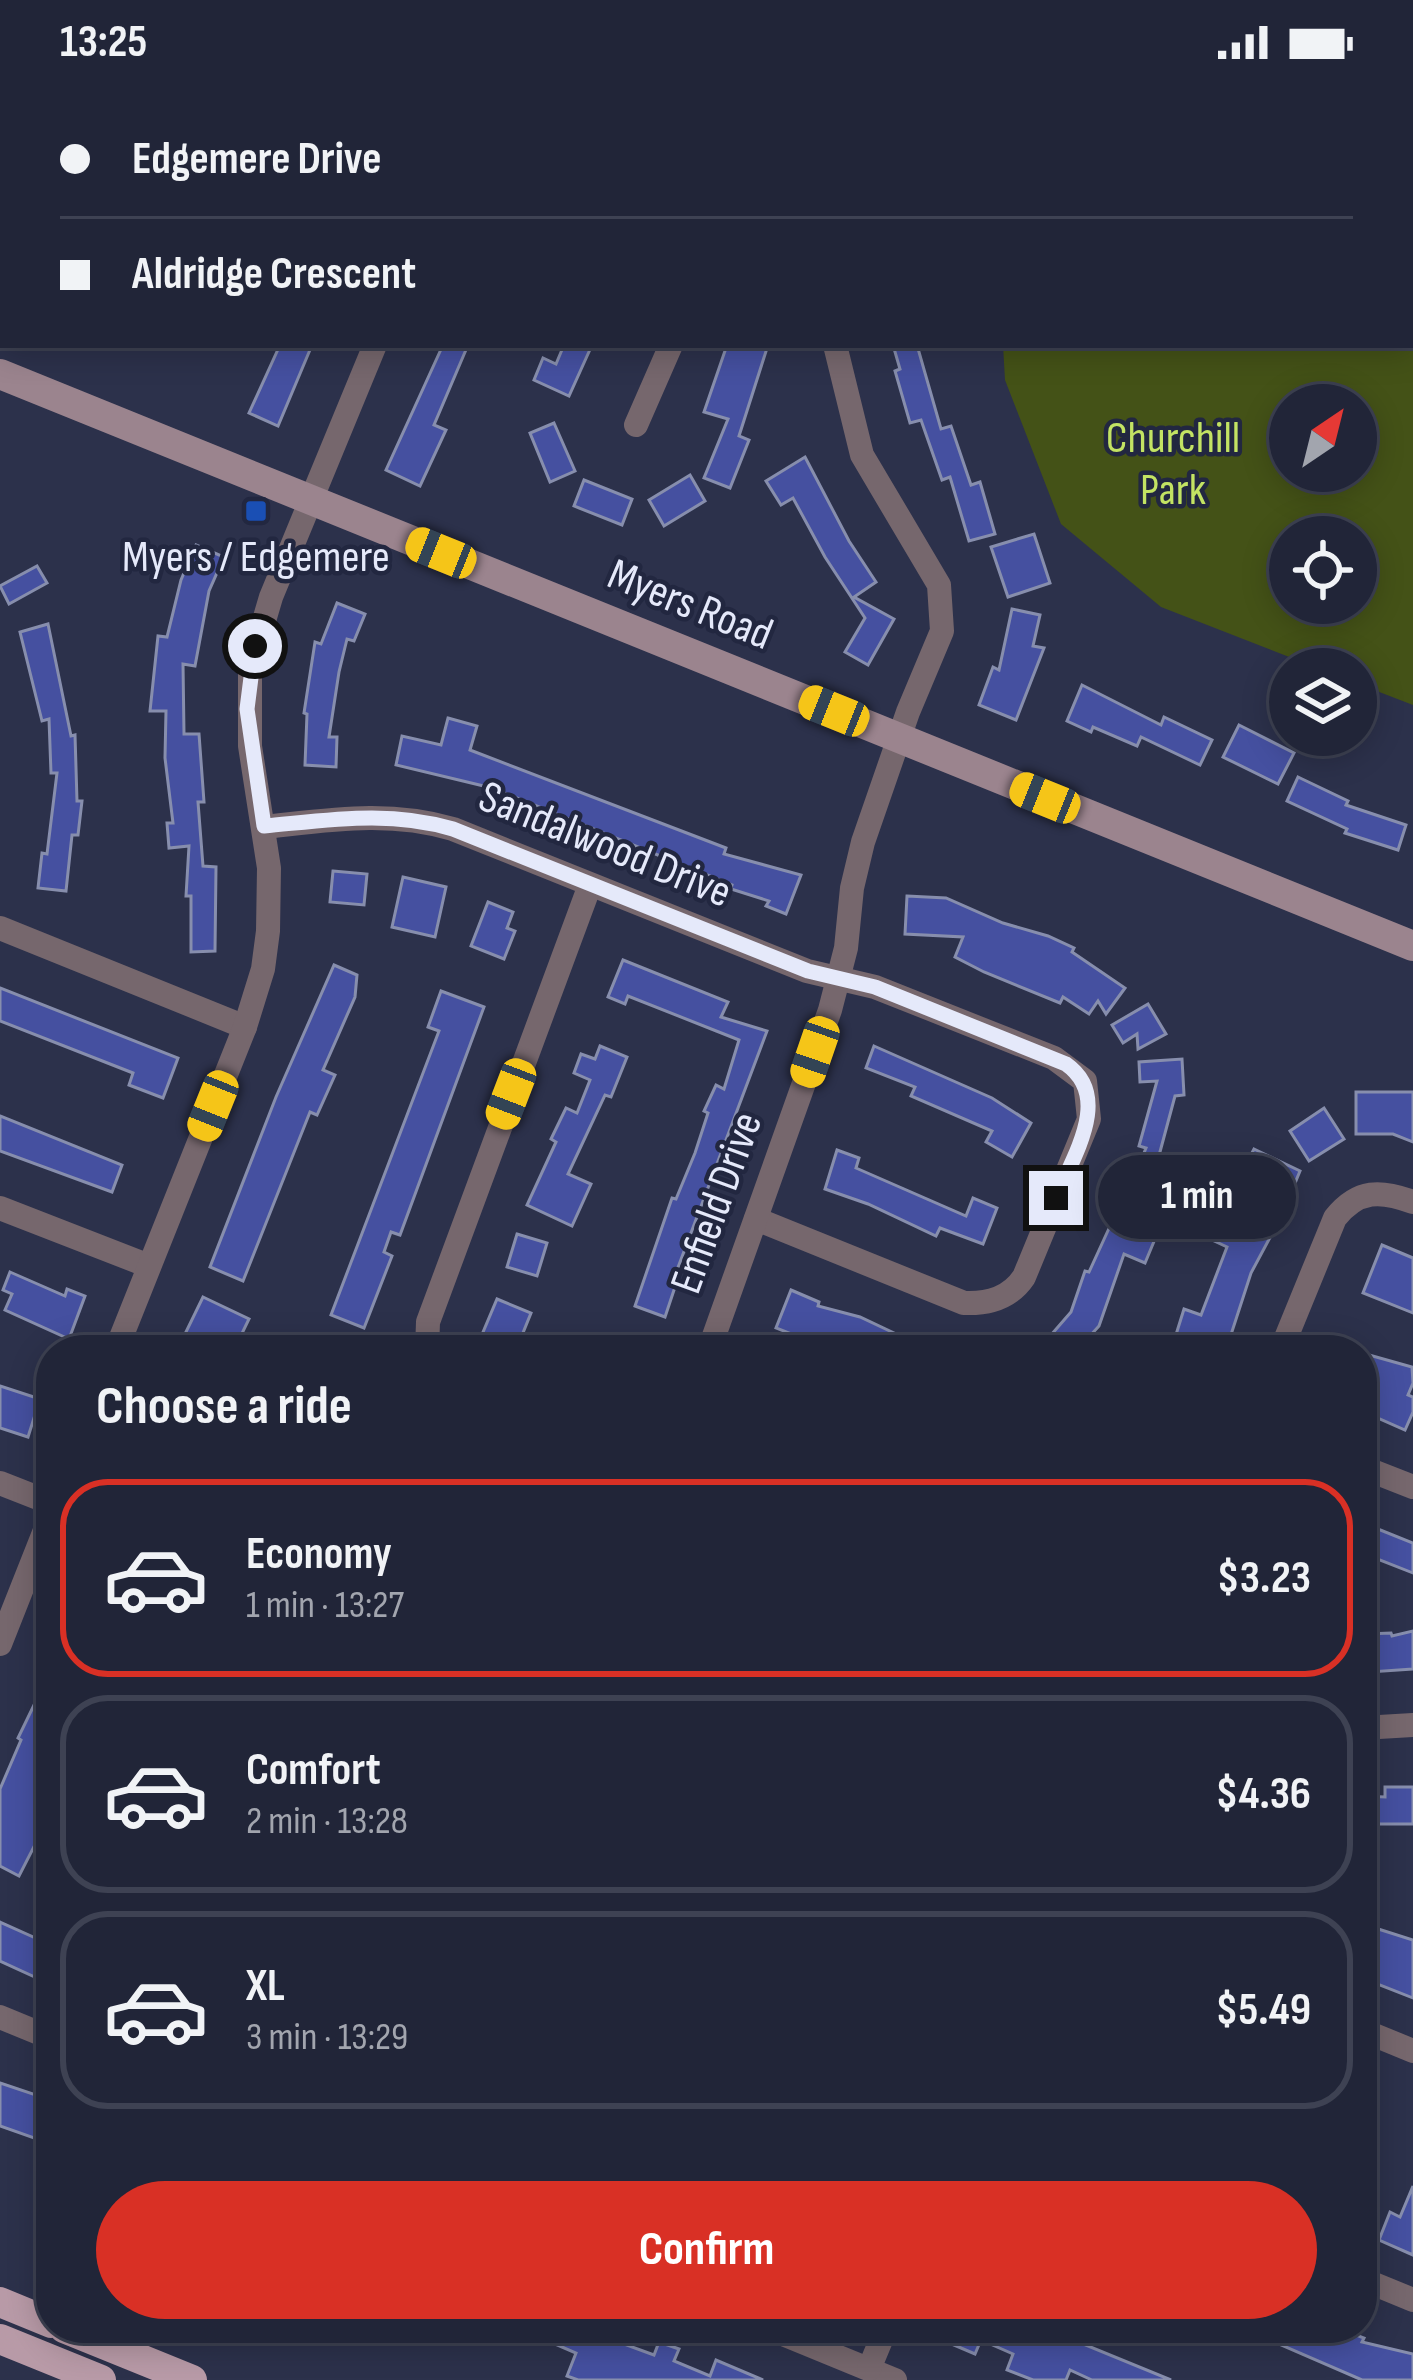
<!DOCTYPE html>
<html lang="en">
<head>
<meta charset="utf-8">
<style>
  body { margin:0; font-family:"Sofia Sans Condensed",sans-serif; background:#2d3143; color:#f1f3f6; height:100vh; display:flex; flex-direction:column; font-size:45px; white-space:nowrap }
  * { box-sizing:border-box; margin:0 }
  p { font-size:39px; color:#a2a5ae }
  .icon { flex:none; width:66px; height:66px; fill:none; stroke:currentColor; stroke-width:2; stroke-linecap:round; stroke-linejoin:round }
  .map { position:relative; flex:1; overflow:hidden }
  .sheet { position:absolute; left:36px; top:1251px; width:1341px; height:1008px; display:flex; flex-direction:column; background:#212538; border-radius:48px; box-shadow:0 6px 30px #0003,0 0 0 3px #3e4253 }
  .sheet>* { flex:none }
  .banner { position:absolute; left:0px; top:0px; width:1413px; height:264px; box-shadow:0 6px 30px #0003,0 0 0 3px #3e4253; display:grid; align-content:center; height:264px; padding:0 60px; background:#212538 }
  .needle { width:78px; rotate:35deg }
  .controls { position:absolute; left:1269px; top:300px; display:grid; gap:24px }
  .controls a { display:grid; place-items:center; width:108px; height:108px; border-radius:50%; background:#212538; box-shadow:0 6px 30px #0003,0 0 0 3px #3e4253; font-size:60px }
  .end { position:absolute; width:54px; height:54px; margin:-27px; border:15px solid #e5e9fa; background:#111; box-shadow:0 0 0 6px #111 }
  .from { border-radius:50% }
  .bubble { position:absolute; height:84px; border-radius:42px; background:#212538; box-shadow:0 6px 30px #0003,0 0 0 3px #3e4253; font-size:39px; font-weight:700; line-height:84px; text-align:center }
  .car { position:absolute; width:36px; height:72px; margin:-36px -18px; border-radius:15px; box-shadow:0 0 9px 3px #0007; background:linear-gradient(#f5c518 24%,#345 0 40%,#f5c518 0 76%,#345 0 86%,#f5c518 0) }
  .banner b { display:flex; align-items:center; gap:42px; height:114px; font-size:45px }
  .banner b+b { border-top:3px solid #3e4253 }
  .banner i { width:30px; height:30px; background:#f1f3f6 }
  ul { padding:0; list-style:none }
  li { display:flex; align-items:center; gap:36px; height:198px; margin:0 24px 18px; padding:0 36px; border:6px solid #3e4253; border-radius:48px }
  li div { flex:1 }
  li b { display:block; font-size:45px }
  li em { font-style:normal; font-weight:700 }
  li.current { border-color:#d93025 }
  li>.icon { width:108px; height:108px; stroke-width:1.5 }
  h2 { padding:0 60px; font-size:54px; line-height:144px }
  .cta { display:flex; gap:24px; margin-top:auto; padding:24px 60px }
  .cta a { flex:1; height:138px; border-radius:72px; background:#d93025; color:#fff; font-size:48px; font-weight:700; line-height:138px; text-align:center }
  .status { display:flex; justify-content:space-between; align-items:center; height:84px; padding:0 60px; background:#212538; direction:ltr }
  .status svg { height:33px; fill:currentColor }
  .map>svg:first-child { display:block }
</style>
</head>
<body>
<div class="status"><b>13:25</b><svg viewBox="0 0 49 12"><path d="M0 12V9h3v3zM5 12V6h3v6zM10 12V3h3v9zM15 12V0h3v12zM26 1h20v11H26zM47 4h2v5h-2z"/></svg></div>
<div class="map">
<svg width="1413" height="2296" viewBox="0 0 1413 2296">
  <rect width="100%" height="100%" fill="#2c314b"/>
  <!-- green -->
  <path fill="#445217" fill-rule="evenodd" d="M 965,0 L 1413,0 L 1413,621 L 1356,599 L 1356,585 L 1320,585 L 1161,523 L 1061,440 L 1005,296 L 1003,261 L 1410,261 L 1410,3 ZM 1290,321 L 1356,321 L 1356,387 L 1290,387 ZM 1290,453 L 1356,453 L 1356,519 L 1290,519 Z"/>
  <!-- building -->
  <g fill="#4550a0" stroke="#878ead" stroke-width="3">
    <polygon points="280,261 312,261 278,342 249,329"/>
    <polygon points="443,261 468,261 434,341 446,346 420,402 386,386"/>
    <polygon points="564,261 592,261 569,312 534,296 543,274 556,280"/>
    <polygon points="727,261 768,261 739,352 749,356 730,404 704,394 728,335 704,328"/>
    <polygon points="893,261 917,261 941,345 951,342 971,401 980,398 995,450 969,457 950,393 942,396 921,336 910,339 895,287 900,285"/>
    <polygon points="554,339 575,387 550,398 530,349"/>
    <polygon points="805,373 849,457 876,498 854,513 894,535 868,581 845,568 865,534 825,473 793,414 781,421 766,397"/>
    <polygon points="690,391 705,417 664,442 649,416"/>
    <polygon points="584,396 632,415 622,441 574,422"/>
    <polygon points="1034,450 1050,499 1008,513 991,463"/>
    <polygon points="196,461 224,473 209,507 195,582 183,580 184,650 199,650 204,718 198,718 203,782 216,783 215,867 191,868 191,812 186,812 189,762 169,764 167,739 173,739 165,674 166,627 150,627 158,552 167,553 181,496"/>
    <polygon points="37,482 47,499 9,520 0,502"/>
    <polygon points="337,519 365,530 354,557 347,555 339,588 329,653 337,653 336,683 305,681 307,630 304,629 315,558 321,560"/>
    <polygon points="1012,525 1040,531 1033,562 1044,564 1016,636 979,621 993,583 999,586"/>
    <polygon points="48,540 71,652 75,651 77,717 82,717 78,751 72,751 66,807 38,804 42,769 47,770 57,689 51,689 49,635 42,637 20,548"/>
    <polygon points="1082,601 1161,641 1164,633 1212,656 1200,681 1141,653 1137,662 1093,643 1091,648 1067,637"/>
    <polygon points="448,634 477,642 470,666 726,764 724,770 801,791 786,830 766,822 769,817 731,805 732,801 492,704 396,681 402,652 441,661"/>
    <polygon points="1239,641 1294,669 1278,700 1223,673"/>
    <polygon points="1298,693 1348,717 1346,721 1406,741 1398,766 1345,749 1347,745 1287,717"/>
    <polygon points="333,787 367,790 364,821 330,818"/>
    <polygon points="403,793 446,803 435,853 392,843"/>
    <polygon points="907,812 946,814 1003,839 1048,852 1074,864 1072,868 1125,904 1106,930 1098,917 1089,930 1063,913 1060,919 984,888 955,873 963,853 905,850"/>
    <polygon points="488,818 513,828 507,844 515,847 504,875 471,862"/>
    <polygon points="623,876 728,918 721,933 767,947 671,1202 675,1203 665,1233 635,1222 672,1114 676,1115 695,1069 708,1029 704,1027 716,1001 724,1005 739,956 628,912 625,920 608,913"/>
    <polygon points="334,881 357,891 355,913 323,986 335,991 317,1031 310,1028 243,1197 210,1183 276,1013"/>
    <polygon points="0,904 178,974 163,1014 129,1001 133,989 0,937"/>
    <polygon points="441,907 484,923 400,1151 391,1148 384,1168 392,1172 364,1244 331,1231 439,947 428,943"/>
    <polygon points="1148,920 1166,950 1138,965 1137,950 1123,959 1112,941"/>
    <polygon points="600,962 627,973 611,1013 605,1011 568,1090 591,1100 572,1142 527,1121 556,1058 551,1055 566,1024 577,1029 590,996 574,989 581,970 595,975"/>
    <polygon points="874,962 992,1014 1031,1039 1012,1073 986,1058 992,1047 911,1012 915,1003 866,984"/>
    <polygon points="1182,975 1184,1011 1175,1012 1157,1079 1182,1090 1145,1179 1124,1170 1099,1242 1077,1266 1018,1266 1051,1251 1071,1228 1085,1187 1089,1188 1122,1116 1114,1112 1123,1094 1132,1098 1146,1064 1139,1062 1157,997 1140,998 1139,978"/>
    <polygon points="1356,1008 1413,1008 1413,1058 1393,1050 1356,1050"/>
    <polygon points="1324,1024 1344,1055 1309,1077 1290,1047"/>
    <polygon points="0,1032 122,1081 112,1108 0,1067"/>
    <polygon points="1254,1065 1300,1087 1281,1133 1251,1189 1226,1266 1200,1266 1174,1257 1184,1225 1201,1231 1227,1163 1208,1154"/>
    <polygon points="837,1066 859,1074 856,1084 966,1132 973,1114 997,1124 983,1160 940,1144 936,1152 868,1120 825,1105"/>
    <polygon points="517,1150 547,1159 537,1192 507,1183"/>
    <polygon points="1382,1161 1413,1174 1413,1229 1363,1209"/>
    <polygon points="10,1188 65,1212 67,1205 85,1212 69,1255 5,1226 12,1210 3,1206"/>
    <polygon points="791,1206 819,1218 818,1222 860,1233 930,1266 875,1266 877,1261 839,1250 837,1261 805,1252 804,1255 776,1244"/>
    <polygon points="203,1213 249,1235 234,1266 207,1266 183,1254"/>
    <polygon points="497,1215 531,1229 516,1266 481,1253"/>
    <polygon points="1362,1269 1412,1283 1413,1299 1408,1311 1413,1313 1413,1328 1405,1346 1362,1327"/>
    <polygon points="0,1302 40,1315 28,1353 0,1344"/>
    <polygon points="1362,1445 1376,1451 1378,1445 1413,1459 1413,1489 1362,1469"/>
    <polygon points="1413,1547 1413,1585 1370,1588 1367,1550 1391,1549 1392,1552"/>
    <polygon points="51,1586 51,1716 39,1745 42,1747 19,1792 0,1782 0,1705 21,1656 18,1654"/>
    <polygon points="1385,1703 1413,1703 1413,1740 1362,1740 1362,1712 1385,1713"/>
    <polygon points="0,1838 51,1861 37,1894 0,1877"/>
    <polygon points="1372,1843 1413,1856 1413,1914 1362,1894 1362,1868"/>
    <polygon points="0,1999 51,2016 51,2060 0,2042"/>
    <polygon points="1413,2102 1413,2171 1379,2156 1390,2128 1400,2133"/>
    <polygon points="518,2244 628,2244 621,2259 654,2271 659,2258 679,2265 674,2277 710,2292 716,2276 763,2296 578,2296 567,2292 576,2269"/>
    <polygon points="914,2244 1064,2244 1061,2251 1171,2296 1092,2296 1070,2286 1066,2296 1033,2296 1007,2286 1013,2270 981,2256 975,2270"/>
    <polygon points="1242,2244 1338,2244 1364,2254 1362,2258 1413,2270 1413,2296 1362,2296"/>
  </g>
  <g fill="none" stroke-linecap="round" stroke-linejoin="round">
    <!-- minor -->
    <g stroke="#76676d" stroke-width="24">
      <polyline points="269,0 277,3"/>
      <polyline points="776,0 776,3"/>
      <polyline points="187,3 189,0"/>
      <polyline points="296,3 297,0"/>
      <polyline points="636,341 671,261"/>
      <path d="M 264,743 C 330,736 388,726 453,745 L 807,887 L 875,903 L 1054,974 L 1085,997 L 1089,1035 L 1024,1193 C 1010,1214 989,1220 964,1219 L 756,1135"/>
      <polyline points="0,844 245,943"/>
      <polyline points="0,1124 149,1182"/>
      <polyline points="116,1266 245,943 263,885 268,847 269,784 250,662 250,584 271,513 375,261"/>
      <polyline points="427,1266 428,1238 590,801"/>
      <polyline points="709,1266 830,926 846,864 852,804 863,758 908,628 942,547 939,501 862,371 835,261"/>
      <path d="M 1281,1266 L 1335,1134 C 1358,1105 1381,1106 1413,1118"/>
      <polyline points="1362,1383 1413,1403"/>
      <polyline points="0,1399 51,1419"/>
      <polyline points="0,1560 51,1431"/>
      <polyline points="1362,1644 1413,1641"/>
      <polyline points="0,1933 51,1954"/>
      <polyline points="1362,1946 1413,1967"/>
      <polyline points="1362,2195 1413,2216"/>
      <polyline points="768,2244 895,2296"/>
      <polyline points="869,2285 886,2244"/>
    </g>
    <!-- secondary -->
    <polyline stroke="#9b848e" stroke-width="30" points="0,290 1413,862"/>
    <!-- primary -->
    <g stroke="#b89aa7" stroke-width="30">
      <polyline points="0,2218 51,2239"/>
      <polyline points="64,2244 192,2296"/>
      <polyline points="0,2255 101,2296"/>
    </g>
  </g>
  <g fill="none" stroke-linecap="round" stroke-linejoin="round">
    <!-- route -->
    <path stroke="#e5e9fa" stroke-width="15" d="M 255,562 L 247,625 L 264,742 C 330,736 389,726 453,745 L 808,887 L 875,903 L 1066,980 C 1113,1013 1073,1072 1056,1114"/>
  </g>
  <!-- markers -->
  <rect fill="#1a4fb4" stroke="#222740" stroke-width="4.5" x="244" y="415" width="24" height="24" rx="6"/>
  <g text-anchor="middle" dominant-baseline="central" stroke-width="9" stroke-linejoin="round" paint-order="stroke">
    <!-- park labels -->
    <g font-size="45" fill="#c3e363" stroke="#222740">
      <text x="1173" y="354">Churchill<tspan x="1173" dy="52">Park</tspan></text>
    </g>
    <!-- poi labels -->
    <g font-size="45" fill="#e5e9fa" stroke="#222740">
      <text x="256" y="473">Myers / Edgemere</text>
    </g>
    <!-- street labels -->
    <g font-size="45" fill="#e5e9fa" stroke="#222740">
      <text transform="translate(690 521) rotate(22)">Myers Road</text>
      <text transform="translate(605 761) rotate(22)">Sandalwood Drive</text>
      <text transform="translate(717 1119) rotate(-70)">Enfield Drive</text>
    </g>
  </g>
</svg>
<div class="controls">
<a><svg class="needle" viewBox="-14 -14 28 28"><path d="M0-13l5 13h-10z" fill="#e53935"/><path d="M0 13l5-13h-10z" fill="#a2a5ae"/></svg></a>
<a><svg class="icon" aria-label="locate" viewBox="0 0 24 24"><circle cx="12" cy="12" r="6"/><path d="M12 2v4M12 18v4M2 12h4M18 12h4"/></svg></a>
<a><svg class="icon" aria-label="layers" viewBox="0 0 24 24"><path d="M12 4l9 5-9 5-9-5zM3 14l9 5 9-5"/></svg></a>
</div>
<i class="end from" style="left:255px;top:562px"></i>
<i class="end" style="left:1056px;top:1114px"></i>
<div class="bubble" style="left:1098px;top:1071px;width:198px">1 min</div>
<i class="car" style="left:441px;top:469px;rotate:292deg"></i>
<i class="car" style="left:834px;top:627px;rotate:292deg"></i>
<i class="car" style="left:1045px;top:714px;rotate:292deg"></i>
<i class="car" style="left:815px;top:968px;rotate:199deg"></i>
<i class="car" style="left:511px;top:1010px;rotate:201deg"></i>
<i class="car" style="left:213px;top:1022px;rotate:202deg"></i>
<div class="banner">
<b><i class="from"></i>Edgemere Drive</b>
<b><i></i>Aldridge Crescent</b>
</div>
<section class="sheet">
<h2>Choose a ride</h2>
<ul>
<li class="current"><svg class="icon" aria-label="car" viewBox="0 0 24 24"><path d="M5 17H2v-5l4-1 3-4h7l3 4 3 1v5h-3M9 17h6M6 11h13"/><circle cx="7" cy="17" r="2"/><circle cx="17" cy="17" r="2"/></svg><div><b>Economy</b><p>1 min · 13:27</p></div><em>$3.23</em></li>
<li><svg class="icon" aria-label="car" viewBox="0 0 24 24"><path d="M5 17H2v-5l4-1 3-4h7l3 4 3 1v5h-3M9 17h6M6 11h13"/><circle cx="7" cy="17" r="2"/><circle cx="17" cy="17" r="2"/></svg><div><b>Comfort</b><p>2 min · 13:28</p></div><em>$4.36</em></li>
<li><svg class="icon" aria-label="car" viewBox="0 0 24 24"><path d="M5 17H2v-5l4-1 3-4h7l3 4 3 1v5h-3M9 17h6M6 11h13"/><circle cx="7" cy="17" r="2"/><circle cx="17" cy="17" r="2"/></svg><div><b>XL</b><p>3 min · 13:29</p></div><em>$5.49</em></li>
</ul>
<div class="cta"><a>Confirm</a></div>
</section>
</div>
</body>
</html>
